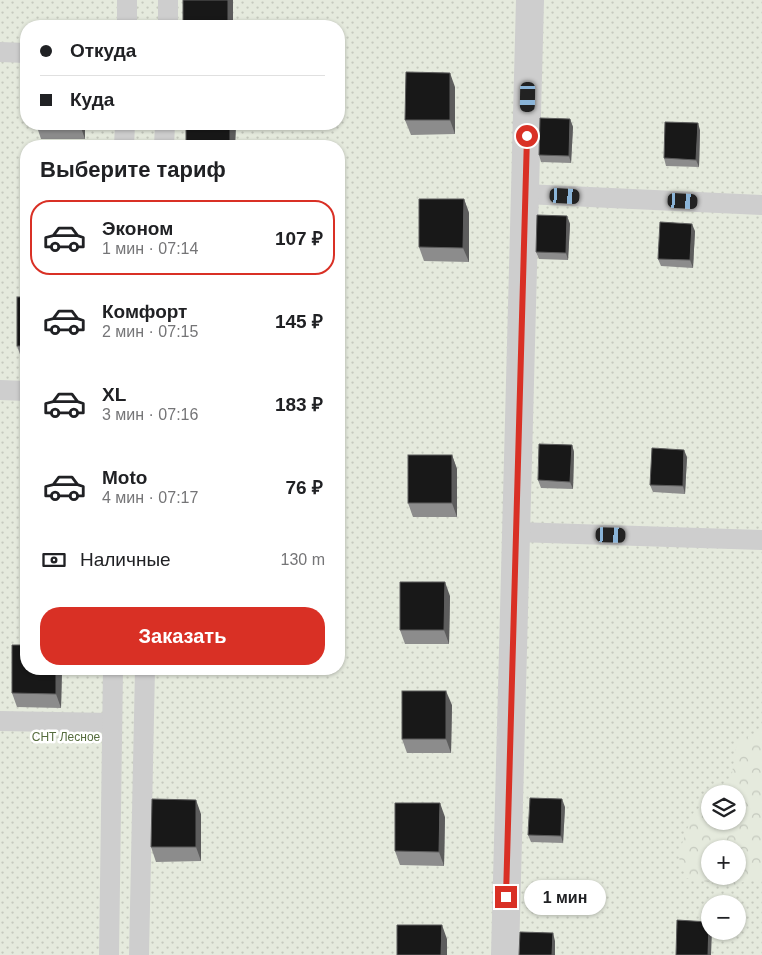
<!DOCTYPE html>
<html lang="ru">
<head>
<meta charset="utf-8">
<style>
  body { margin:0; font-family:Helvetica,sans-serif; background:#f6f6f6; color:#202124; height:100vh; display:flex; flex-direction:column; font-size:19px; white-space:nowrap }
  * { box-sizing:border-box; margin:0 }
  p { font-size:16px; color:#757577 }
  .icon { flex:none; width:28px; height:28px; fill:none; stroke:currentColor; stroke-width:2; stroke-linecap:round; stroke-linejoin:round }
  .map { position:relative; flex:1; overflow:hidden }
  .panel { position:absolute; left:20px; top:140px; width:325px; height:535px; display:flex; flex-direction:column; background:#fff; border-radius:20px; box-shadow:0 1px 4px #0004 }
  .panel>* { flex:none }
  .top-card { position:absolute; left:20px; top:20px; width:325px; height:110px; border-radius:20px; box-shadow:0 1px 4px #0004; display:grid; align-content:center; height:110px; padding:0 20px; background:#fff }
  .fabs { position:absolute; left:701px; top:785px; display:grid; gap:10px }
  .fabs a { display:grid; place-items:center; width:45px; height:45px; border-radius:50%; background:#fff; box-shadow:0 1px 4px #0004; font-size:25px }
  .end { position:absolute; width:22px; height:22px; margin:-11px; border:6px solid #d93025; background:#fff; box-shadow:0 0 0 2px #fff }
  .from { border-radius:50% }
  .bubble { position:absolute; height:35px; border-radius:18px; background:#fff; box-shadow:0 1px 4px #0004; font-size:16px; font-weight:600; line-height:35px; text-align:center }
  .car { position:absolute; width:15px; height:30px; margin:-15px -8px; border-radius:6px; box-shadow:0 0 4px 1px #0007; background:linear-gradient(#222 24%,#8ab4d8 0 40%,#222 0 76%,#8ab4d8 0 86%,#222 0) }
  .top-card b { display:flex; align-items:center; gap:18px; height:48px; font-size:19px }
  .top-card b+b { border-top:1px solid #e0e0e0 }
  .top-card i { width:12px; height:12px; background:#202124 }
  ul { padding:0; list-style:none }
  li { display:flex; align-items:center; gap:15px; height:75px; margin:0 10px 8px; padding:0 10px; border:2px solid transparent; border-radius:20px }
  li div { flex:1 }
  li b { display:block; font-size:19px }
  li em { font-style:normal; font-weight:600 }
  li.current { border-color:#d93025 }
  li>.icon { width:45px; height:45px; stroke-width:1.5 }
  h2 { padding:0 20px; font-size:22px; line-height:60px }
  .pay { display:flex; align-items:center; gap:12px; height:55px; padding:0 20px; font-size:19px }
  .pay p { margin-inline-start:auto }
  .button { display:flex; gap:10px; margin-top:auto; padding:10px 20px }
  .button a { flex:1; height:58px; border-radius:20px; background:#d93025; color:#fff; font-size:20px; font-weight:600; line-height:58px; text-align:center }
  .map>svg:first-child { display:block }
</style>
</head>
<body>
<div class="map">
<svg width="762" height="955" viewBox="0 0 762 955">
  <defs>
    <pattern id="grass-dots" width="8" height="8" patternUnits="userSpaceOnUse" patternTransform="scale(1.25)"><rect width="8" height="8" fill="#e5eadd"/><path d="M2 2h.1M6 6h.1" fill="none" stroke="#c5c9be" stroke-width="1.8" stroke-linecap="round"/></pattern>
    <pattern id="forest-crowns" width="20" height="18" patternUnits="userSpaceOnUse" patternTransform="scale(1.25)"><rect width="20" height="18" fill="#e5eadd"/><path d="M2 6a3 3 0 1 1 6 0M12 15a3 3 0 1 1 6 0" fill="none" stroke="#c5c9be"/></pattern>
  </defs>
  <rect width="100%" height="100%" fill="#fff"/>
  <!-- grass -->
  <path fill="url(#grass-dots)" fill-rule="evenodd" d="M 0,0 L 762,0 L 762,955 L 0,955 ZM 26,26 L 339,26 L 339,124 L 26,124 ZM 26,146 L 339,146 L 339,669 L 26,669 ZM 710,794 L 738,794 L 738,821 L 710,821 ZM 710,849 L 738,849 L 738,876 L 710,876 ZM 710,904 L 738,904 L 738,931 L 710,931 Z"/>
  <!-- forest -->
  <path fill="url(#forest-crowns)" fill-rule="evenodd" d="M 762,730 L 762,881 L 753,879 L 730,886 L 686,878 L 678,855 L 693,813 L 710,800 L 710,821 L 738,821 L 738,794 L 719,794 L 730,786 L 737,742 ZM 710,849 L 738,849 L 738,876 L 710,876 Z"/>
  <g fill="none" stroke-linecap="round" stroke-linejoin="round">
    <!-- service -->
    <g stroke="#cecece" stroke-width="20">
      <polyline points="127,26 127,0"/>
      <polyline points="168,26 168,0"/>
      <polyline points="0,52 26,53"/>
      <polyline points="124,146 125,124"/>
      <polyline points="164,146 165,124"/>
      <polyline points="525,194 762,205"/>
      <polyline points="0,390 26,391"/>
      <polyline points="516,532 762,540"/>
      <polyline points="0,721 112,723"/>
      <polyline points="109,955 113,669"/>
      <polyline points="139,955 145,669"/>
    </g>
    <!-- minor -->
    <polyline stroke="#cecece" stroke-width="28" points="505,955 530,0"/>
  </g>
  <!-- wall -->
  <g fill="#8c8c8c">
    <polygon points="455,87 455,134 411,135 405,120"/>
    <polygon points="570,119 573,127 571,163 541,162 539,155"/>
    <polygon points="36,124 85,124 85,139 41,139"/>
    <polygon points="186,124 236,124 235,146 187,146 186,141"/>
    <polygon points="700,130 699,167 666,166 664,158"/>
    <polygon points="464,199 469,213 469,262 424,261 419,247"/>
    <polygon points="567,216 570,224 568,260 539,259 536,252"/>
    <polygon points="695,231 693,268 661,266 658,259"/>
    <polygon points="26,297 26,360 22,360 17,346"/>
    <polygon points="572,445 574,452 573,489 541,488 538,480"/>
    <polygon points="452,455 457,469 457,517 413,517 408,503"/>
    <polygon points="687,457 685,494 653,492 650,485"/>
    <polygon points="450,596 449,644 405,644 400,630"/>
    <polygon points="26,669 62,669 61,708 17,707 12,693"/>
    <polygon points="452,705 451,753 407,753 402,739"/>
    <polygon points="565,807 563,843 531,842 528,835"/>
    <polygon points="201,814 201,861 156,862 151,847"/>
    <polygon points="445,817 444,866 400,865 395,851"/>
  </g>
  <!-- shaded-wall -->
  <g fill="#5d5d5d">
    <rect x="228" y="0" width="5" height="26"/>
    <polygon points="450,73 455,87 455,134 450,120"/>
    <polygon points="570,119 573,127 571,163 569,156"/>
    <polygon points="698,123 700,130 699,167 696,160"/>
    <polygon points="80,124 85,124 85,139 80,125"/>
    <polygon points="230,124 236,124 235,146 232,146 230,141"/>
    <polygon points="464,199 469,213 469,262 463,248"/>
    <polygon points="567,216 570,224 568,260 566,253"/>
    <polygon points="692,224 695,231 693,268 690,260"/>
    <polygon points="572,445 574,452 573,489 570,482"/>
    <polygon points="684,450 687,457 685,494 683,486"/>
    <polygon points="452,455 457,469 457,517 452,503"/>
    <polygon points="445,582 450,596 449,644 444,630"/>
    <polygon points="56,669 62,669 61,708 56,694"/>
    <polygon points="446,691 452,705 451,753 446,739"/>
    <polygon points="562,799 565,807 563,843 561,836"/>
    <polygon points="196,800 201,814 201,861 196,847"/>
    <polygon points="440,803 445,817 444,866 439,852"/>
    <polygon points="709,922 710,931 712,931 711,955 708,955"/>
    <polygon points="442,925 447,939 447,955 441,955"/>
    <polygon points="553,933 555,941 555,955 552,955"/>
  </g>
  <!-- building -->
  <g fill="#181818" stroke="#5d5d5d">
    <rect x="183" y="0" width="45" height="26"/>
    <polygon points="406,72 450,73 450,120 405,120"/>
    <polygon points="540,118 570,119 569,156 539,155"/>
    <polygon points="665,122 698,123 696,160 664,158"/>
    <rect x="36" y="124" width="44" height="1"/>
    <rect x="186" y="124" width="44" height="17"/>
    <polygon points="419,199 464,199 463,248 419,247"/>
    <polygon points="537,215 567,216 566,253 536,252"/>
    <polygon points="660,222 692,224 690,260 658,259"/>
    <rect x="17" y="297" width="9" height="49"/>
    <polygon points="539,444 572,445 570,482 538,480"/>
    <polygon points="652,448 684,450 683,486 650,485"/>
    <rect x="408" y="455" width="44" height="48"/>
    <polygon points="400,582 445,582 444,630 400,630"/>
    <polygon points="12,645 26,645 26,669 56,669 56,694 12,693"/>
    <rect x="402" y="691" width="44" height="48"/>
    <polygon points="530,798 562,799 561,836 528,835"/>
    <polygon points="152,799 196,800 196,847 151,847"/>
    <polygon points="395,803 440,803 439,852 395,851"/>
    <polygon points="677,920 709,922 708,955 676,955"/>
    <polygon points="397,925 442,925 441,955 397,955"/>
    <polygon points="520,932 553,933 552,955 519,955"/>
  </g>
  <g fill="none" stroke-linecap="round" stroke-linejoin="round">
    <!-- route -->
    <polyline stroke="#d93025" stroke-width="6" points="506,897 527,136"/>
  </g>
  <g text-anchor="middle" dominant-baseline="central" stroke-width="5" stroke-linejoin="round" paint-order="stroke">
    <!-- park labels -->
    <g font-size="12" fill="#566d3e" stroke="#fff">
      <text x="66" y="737">СНТ Лесное</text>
    </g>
  </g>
</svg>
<div class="fabs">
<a><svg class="icon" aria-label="layers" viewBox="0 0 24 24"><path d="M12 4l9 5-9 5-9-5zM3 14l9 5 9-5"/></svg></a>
<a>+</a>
<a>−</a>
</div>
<i class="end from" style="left:527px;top:136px"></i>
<i class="end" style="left:506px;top:897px"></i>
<div class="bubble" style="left:524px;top:880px;width:82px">1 мин</div>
<i class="car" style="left:528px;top:97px;rotate:181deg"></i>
<i class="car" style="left:565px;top:196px;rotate:93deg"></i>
<i class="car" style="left:683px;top:201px;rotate:93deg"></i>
<i class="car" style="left:611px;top:535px;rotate:92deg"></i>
<div class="top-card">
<b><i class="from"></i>Откуда</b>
<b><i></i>Куда</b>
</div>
<section class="panel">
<h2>Выберите тариф</h2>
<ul>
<li class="current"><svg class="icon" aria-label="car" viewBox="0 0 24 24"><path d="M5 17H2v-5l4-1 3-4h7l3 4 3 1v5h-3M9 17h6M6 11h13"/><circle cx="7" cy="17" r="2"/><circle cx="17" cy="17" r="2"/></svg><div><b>Эконом</b><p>1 мин · 07:14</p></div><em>107 ₽</em></li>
<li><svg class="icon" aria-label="car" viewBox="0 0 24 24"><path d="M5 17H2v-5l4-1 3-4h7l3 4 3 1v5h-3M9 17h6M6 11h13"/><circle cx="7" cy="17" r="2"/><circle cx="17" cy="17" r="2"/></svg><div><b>Комфорт</b><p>2 мин · 07:15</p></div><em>145 ₽</em></li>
<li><svg class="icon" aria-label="car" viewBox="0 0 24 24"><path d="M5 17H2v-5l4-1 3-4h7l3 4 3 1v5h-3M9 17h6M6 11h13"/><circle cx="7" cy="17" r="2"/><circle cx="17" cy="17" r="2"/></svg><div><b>XL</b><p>3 мин · 07:16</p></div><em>183 ₽</em></li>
<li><svg class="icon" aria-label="car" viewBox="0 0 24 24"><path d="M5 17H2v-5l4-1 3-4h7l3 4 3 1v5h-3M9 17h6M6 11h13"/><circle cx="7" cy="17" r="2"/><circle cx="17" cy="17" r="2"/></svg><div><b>Moto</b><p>4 мин · 07:17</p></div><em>76 ₽</em></li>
</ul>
<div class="pay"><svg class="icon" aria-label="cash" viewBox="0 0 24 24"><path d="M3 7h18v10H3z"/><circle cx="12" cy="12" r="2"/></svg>Наличные<p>130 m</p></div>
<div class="button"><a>Заказать</a></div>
</section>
</div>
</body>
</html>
